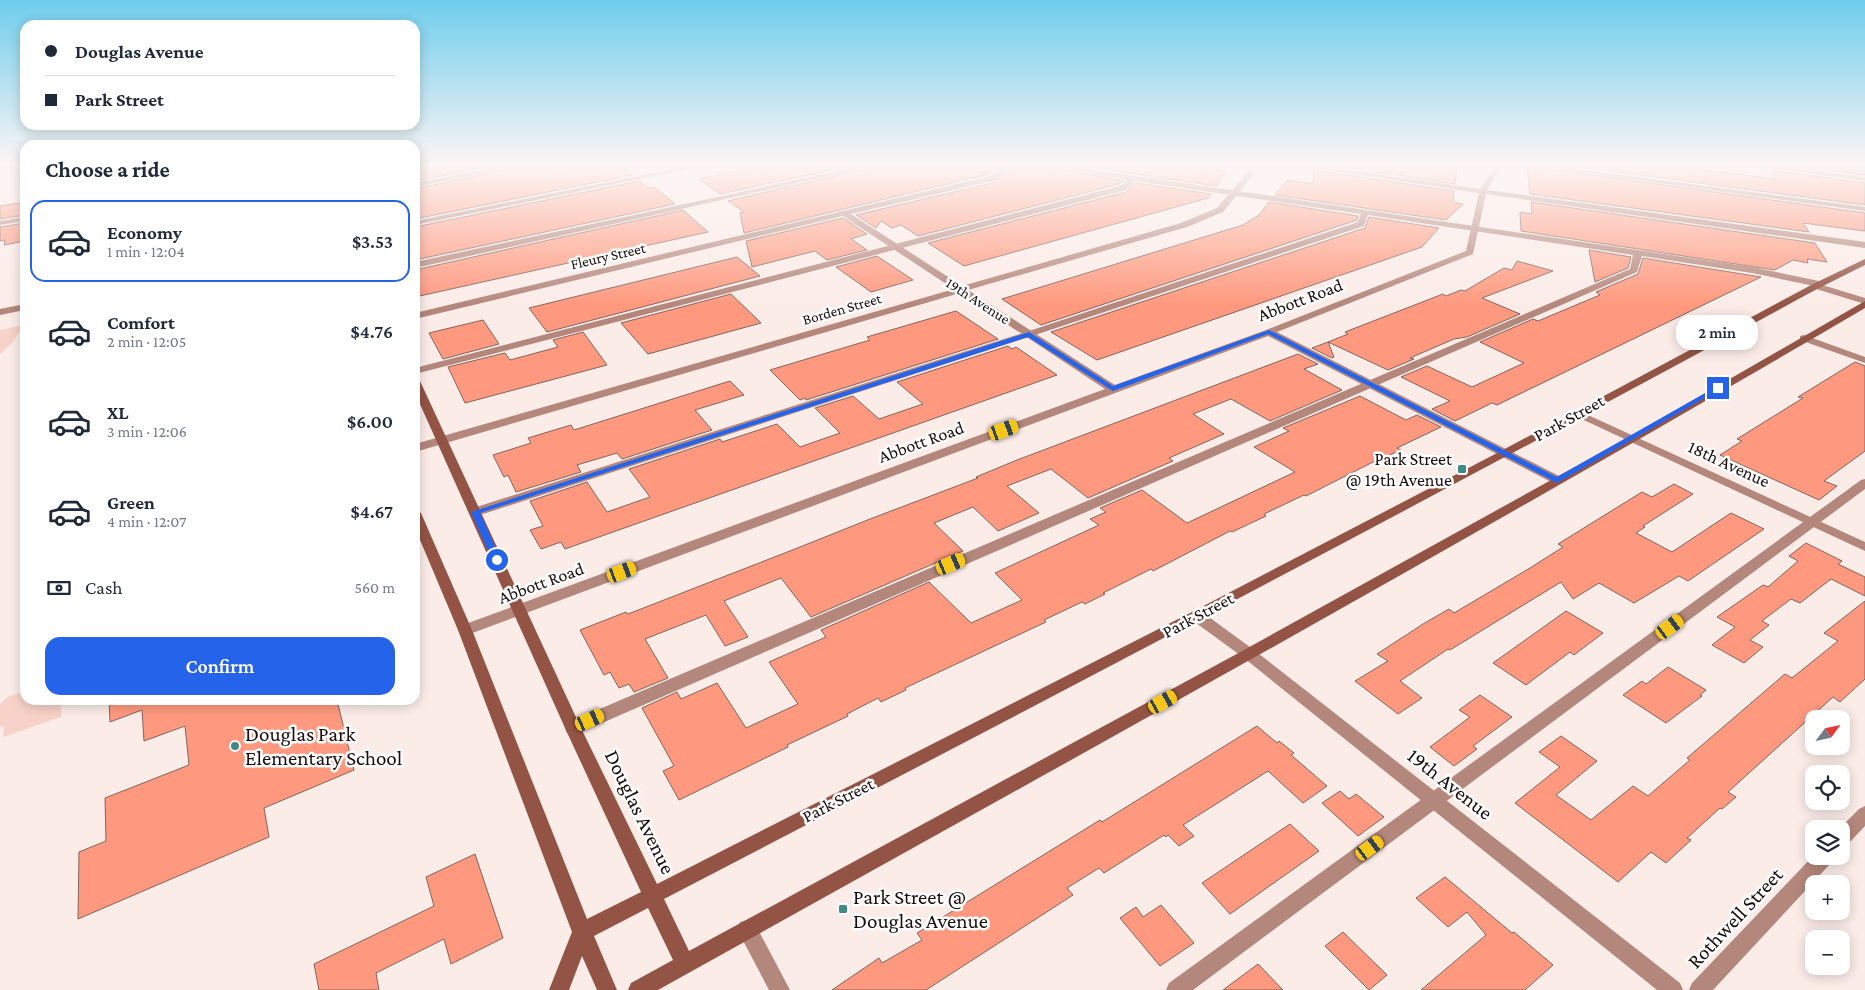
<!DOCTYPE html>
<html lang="en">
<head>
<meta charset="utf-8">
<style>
  body { margin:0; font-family:"Crimson Pro",serif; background:#f2f2f3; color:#1f2937; height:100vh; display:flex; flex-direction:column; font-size:19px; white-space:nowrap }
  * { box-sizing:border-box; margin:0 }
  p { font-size:16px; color:#747a83 }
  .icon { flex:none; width:28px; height:28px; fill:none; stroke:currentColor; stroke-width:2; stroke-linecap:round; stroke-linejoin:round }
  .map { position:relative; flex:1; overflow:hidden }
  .panel { position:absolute; left:20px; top:140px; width:400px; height:565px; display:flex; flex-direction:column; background:#fff; border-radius:15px; box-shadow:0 2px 12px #0003 }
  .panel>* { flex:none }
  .hud { position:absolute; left:20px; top:20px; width:400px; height:110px; border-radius:15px; box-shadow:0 2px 12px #0003; display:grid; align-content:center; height:110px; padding:0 25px; background:#fff }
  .needle { width:32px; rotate:57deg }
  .controls { position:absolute; left:1805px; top:710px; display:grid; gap:10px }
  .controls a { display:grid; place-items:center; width:45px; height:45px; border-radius:10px; background:#fff; box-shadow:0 2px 12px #0003; font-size:25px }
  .end { position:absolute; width:22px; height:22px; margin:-11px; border:6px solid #2563eb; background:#fff; box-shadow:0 0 0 2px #fff }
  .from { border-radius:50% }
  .bubble { position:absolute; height:35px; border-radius:15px; background:#fff; box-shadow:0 2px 12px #0003; font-size:16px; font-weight:600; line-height:35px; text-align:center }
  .car { position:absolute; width:15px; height:30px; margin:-15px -8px; border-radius:6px; box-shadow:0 0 4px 1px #0007; background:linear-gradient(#f5c518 24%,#345 0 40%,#f5c518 0 76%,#345 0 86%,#f5c518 0) }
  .hud b { display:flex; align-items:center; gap:18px; height:48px; font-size:19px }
  .hud b+b { border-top:1px solid #e0e1e3 }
  .hud i { width:12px; height:12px; background:#1f2937 }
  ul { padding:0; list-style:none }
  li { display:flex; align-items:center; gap:15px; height:82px; margin:0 10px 8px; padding:0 15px; border:2px solid transparent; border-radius:15px }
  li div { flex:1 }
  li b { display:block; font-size:19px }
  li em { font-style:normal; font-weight:600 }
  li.selected { border-color:#2563eb }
  li>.icon { width:45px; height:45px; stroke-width:1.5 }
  h2 { padding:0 25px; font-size:22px; line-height:60px }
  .pay { display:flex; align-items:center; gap:12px; height:55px; padding:0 25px; font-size:19px }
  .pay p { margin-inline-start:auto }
  .action { display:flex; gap:10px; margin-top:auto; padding:10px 25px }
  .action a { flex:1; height:58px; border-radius:15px; background:#2563eb; color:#fff; font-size:20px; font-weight:600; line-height:58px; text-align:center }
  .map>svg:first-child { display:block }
</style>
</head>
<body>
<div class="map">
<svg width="1865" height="990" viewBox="0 0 1865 990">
  <rect width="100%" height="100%" fill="#fbece8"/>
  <!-- green -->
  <g fill="#f7d2c8">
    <polygon points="24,325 11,344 0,354 0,330"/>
    <polygon points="25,691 25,700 61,700 61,717 3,737 4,726 0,727 0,704 8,697"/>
  </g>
  <!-- building -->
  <g fill="#fe997f" stroke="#84645c">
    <polygon points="415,166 428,166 432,171 456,166 491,166 415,181"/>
    <polygon points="521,166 622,166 632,175 415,219 415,189"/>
    <polygon points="757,166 851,166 720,194 699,179"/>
    <polygon points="877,166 1000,166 989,174 744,233 740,213 744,212 728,201"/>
    <polygon points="1013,166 1046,166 1123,181 1119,184 918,236 901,225 892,228 881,221 876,228 856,215 996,182"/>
    <polygon points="1083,166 1194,166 1226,172 1216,186"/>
    <polygon points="1337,166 1445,166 1457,168 1455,184"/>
    <polygon points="1527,166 1865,213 1865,231 1803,223 1809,232 1530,194"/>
    <polygon points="1572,166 1676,166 1775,179 1770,170 1865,183 1865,205"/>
    <polygon points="1795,166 1865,166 1865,175"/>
    <polygon points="1314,170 1454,191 1453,202 1463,204 1446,220 1275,195 1287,180 1313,184"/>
    <polygon points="639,181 648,188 654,187 675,204 415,260 415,227"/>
    <polygon points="1136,183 1211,194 1208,198 964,266 928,243 1126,192"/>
    <polygon points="25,202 25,215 0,219 0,206"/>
    <polygon points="1269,202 1358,216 1357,220 1041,325 1002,299 1243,225 1259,215"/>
    <polygon points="1531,202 1815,243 1827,262 1807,259 1808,263 1793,260 1775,270 1521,231 1520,212 1532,214"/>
    <polygon points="683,210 708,232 415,297 415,270"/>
    <polygon points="1369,217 1439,228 1422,247 1097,360 1051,332 1365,228"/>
    <polygon points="843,218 867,234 851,239 867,250 827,260 815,251 752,267 746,241"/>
    <polygon points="25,223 25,241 4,245 5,240 0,241 0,227"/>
    <polygon points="1589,250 1631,257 1628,268 1595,282"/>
    <polygon points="877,256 913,280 871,292 836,267"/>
    <polygon points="737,257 760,276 547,332 529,308"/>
    <polygon points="1643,258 1761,277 1497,405 1492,403 1455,421 1432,409 1450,401 1401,377 1427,366 1472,387 1524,363 1480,342 1533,319 1538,321 1600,295 1596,292 1638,274"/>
    <polygon points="1517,261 1553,271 1482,298 1520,314 1467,337 1454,339 1410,358 1414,359 1388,370 1328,342 1348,334 1345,332 1443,294 1446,296 1461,290 1465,291 1504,268 1512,270"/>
    <polygon points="731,294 761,323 648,354 621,323"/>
    <polygon points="956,311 998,339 806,400 805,398 800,400 770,370 870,340 867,337"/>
    <polygon points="483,320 499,344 443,359 429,333"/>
    <polygon points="583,332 607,365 465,403 448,367 505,353 510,360 558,347 553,340"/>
    <polygon points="1328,342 1334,357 1332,358 1312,348"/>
    <polygon points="1008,346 1012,349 1016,347 1057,375 565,549 561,542 541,549 530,530 543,526 530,501 587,482 607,512 650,497 629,469 720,439 722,442 777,424 800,447 840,433 815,408 853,396 879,419 923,404 897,382"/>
    <polygon points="1298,354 1318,364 1304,369 1342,390 1270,421 1231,399 1193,414 1224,434 1169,458 1173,461 1088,498 1051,469 1007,486 1039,513 998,531 973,507 934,523 963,551 811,617 781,578 724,601 748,637 725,646 706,615 645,639 668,678 634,692 629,684 619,688 610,672 604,675 580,630 626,612 628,614 795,549 870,519 978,478 976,477 1017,460"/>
    <polygon points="1855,362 1865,366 1865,451 1824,481 1837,486 1819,500 1720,455 1742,441 1737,439 1803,398 1798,397"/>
    <polygon points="730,381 744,395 695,410 712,430 622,459 617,453 577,465 581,472 516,492 508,475 504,477 493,455 531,443 528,438 571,425 574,430"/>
    <polygon points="1360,396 1406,420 1417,415 1441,427 1397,448 1401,450 1371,463 1306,496 1304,495 1264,514 1266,516 1232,532 1230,531 1153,571 1151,569 1103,593 1105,594 1085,604 1082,602 1044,620 1046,622 905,688 906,690 881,702 878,698 847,714 848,716 787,745 788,747 679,800 663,771 674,766 642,708 677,692 681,699 717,683 746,728 798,704 769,662 826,637 821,630 929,582 971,623 1022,600 995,573 1099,525 1090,519 1106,512 1100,508 1142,490 1187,523 1295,472 1254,447 1289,431 1283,428"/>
    <polygon points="1674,484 1693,494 1643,526 1645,527 1636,533 1672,552 1731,513 1764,529 1688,581 1679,576 1634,603 1599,583 1573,599 1561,582 1450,650 1448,649 1400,681 1422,698 1398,714 1355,681 1388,661 1377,654 1423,624 1449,609 1454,613 1530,568 1563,547 1558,544 1642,492 1652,497"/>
    <polygon points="1806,543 1842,561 1838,564 1865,577 1865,596 1831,579 1800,603 1791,599 1762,621 1769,625 1750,640 1763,647 1744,663 1712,645 1735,627 1717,617 1763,585 1768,587 1798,561 1789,556"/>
    <polygon points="1865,601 1865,679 1840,702 1833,697 1728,792 1736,797 1722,809 1720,808 1687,838 1691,840 1666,863 1651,852 1618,882 1515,803 1560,767 1539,752 1561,736 1597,761 1556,795 1591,820 1633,786 1648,796 1690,760 1687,758 1785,674 1792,678 1838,641 1824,633"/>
    <polygon points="1566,611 1603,633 1574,655 1570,652 1526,685 1493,663"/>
    <polygon points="1668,667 1706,690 1700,695 1702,696 1666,723 1623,695 1642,681 1646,684"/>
    <polygon points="1480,695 1512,717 1473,746 1477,749 1454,766 1430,747 1470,717 1459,710"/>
    <polygon points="109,700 337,700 354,770 264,808 269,837 78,919 79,852 106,841 105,798 189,765 185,726 144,741 142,710 110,722"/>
    <polygon points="1257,726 1277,743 1279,741 1294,753 1291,755 1327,786 1303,803 1268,771 1183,825 1194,836 1179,846 1168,835 1166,837 1164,835 1104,873 1099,868 1067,888 1073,895 926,990 832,990 879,958 882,963 922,940 917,933 1100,820 1102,822"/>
    <polygon points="1340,791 1349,799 1356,794 1384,817 1358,836 1322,803"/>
    <polygon points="1290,824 1319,851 1230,914 1202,883"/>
    <polygon points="475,854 503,938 451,964 444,939 376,973 379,990 319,990 314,964 434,906 426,877"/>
    <polygon points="1445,877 1512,933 1514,932 1553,965 1525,990 1421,990 1486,935 1467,912 1448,927 1416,898"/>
    <polygon points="1161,905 1194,943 1160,966 1120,918 1136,907 1143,917"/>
    <polygon points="1343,932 1387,975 1369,990 1325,946"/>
    <polygon points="1258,964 1283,990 1223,990"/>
  </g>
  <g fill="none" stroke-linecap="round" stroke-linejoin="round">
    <!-- lane -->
    <g fill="#b4877c" fill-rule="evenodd">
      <polygon points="503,166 519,166 415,187 415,183"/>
      <polygon points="861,166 875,166 415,268 415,262"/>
      <polygon points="1048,166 1068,166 1752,267 1819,281 1824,284 1819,287 1752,273 1642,256 1637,272 579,733 573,734 567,733 565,728 567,723 1630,269 1633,255 1368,215 1364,226 1032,336 480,515 470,515 469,512 470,509 1026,332 1358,222 1361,214 1135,181 1126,190 415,374 415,368 1120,186 1127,180"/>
      <polygon points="1533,166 1555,166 1865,207 1865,211"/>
      <polygon points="25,304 25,310 0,315 0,309"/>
      <polygon points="1804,335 1865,357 1865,363 1800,340 1800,336"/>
      <polygon points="1865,479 1865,489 1193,990 1166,990 1169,983 1861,480"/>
      <polygon points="747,920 754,922 790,990 769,990 737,929 740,922"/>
    </g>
    <!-- street -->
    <g fill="#b4877c" fill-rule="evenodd">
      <polygon points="687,166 702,166 415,225 415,221"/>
      <polygon points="1003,166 1011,166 996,180 851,214 962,286 1181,223 1217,208 1253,166 1260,166 1223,212 1187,227 968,290 1115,385 1266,330 1466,251 1479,193 1301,166 1322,166 1480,189 1495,166 1502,166 1487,190 1865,242 1865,248 1486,194 1473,254 1277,332 1561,477 1563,480 1561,483 1553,483 1268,336 470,634 465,635 460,634 458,630 460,626 1105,389 960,293 415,452 415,444 954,289 843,216 415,319 415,313 990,176"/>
      <polygon points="1755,166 1778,166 1865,177 1865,181"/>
      <polygon points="25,217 25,221 0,225 0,221"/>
      <polygon points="1816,283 1865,298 1865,304 1813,288 1813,284"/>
      <polygon points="1577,410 1865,542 1865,551 1573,415 1571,413"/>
      <polygon points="1197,611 1202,612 1254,650 1680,983 1683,990 1657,990 1244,658 1192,620 1190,616 1192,612"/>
      <polygon points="1865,806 1865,826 1847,845 1841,847 1841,829 1839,829 1859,809"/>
      <polygon points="1814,855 1834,856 1832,862 1713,990 1689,990 1692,983"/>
    </g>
    <!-- secondary -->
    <path fill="#935445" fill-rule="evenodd" d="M 1865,259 L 1865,265 L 1819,288 C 1436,496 1051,698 664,899 L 689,951 L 1244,650 L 1629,437 L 1865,301 L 1865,308 C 1466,542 1062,765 658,990 L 628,990 L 631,983 L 673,960 L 648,908 L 594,936 L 617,990 L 597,990 L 582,956 L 569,990 L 549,990 L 572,932 L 458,630 L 415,528 L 415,509 L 421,513 L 472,630 L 587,919 L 641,892 L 565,728 L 415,393 L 415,378 L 420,381 L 581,728 L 657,884 L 1192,612 L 1501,451 L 1813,284 Z"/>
  </g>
  <!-- sky -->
  <linearGradient id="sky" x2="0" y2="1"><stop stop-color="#6ecdec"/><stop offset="0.54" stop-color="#fdf6f5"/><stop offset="1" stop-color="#fdf6f5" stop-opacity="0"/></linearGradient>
  <rect width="1865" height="305" fill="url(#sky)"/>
  <!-- route -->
  <polygon fill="#2563eb" points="1269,330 1557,477 1716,387 1722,388 1557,483 1268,334 1113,391 1028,337 480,513 501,560 500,562 497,562 492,560 471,512 1029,332 1113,386"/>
  <!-- markers -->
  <g fill="#418989" stroke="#fdfdfd" stroke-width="2">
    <rect x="1457" y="464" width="10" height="10" rx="2.5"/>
    <circle cx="235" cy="746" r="5"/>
    <rect x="838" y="904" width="10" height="10" rx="2.5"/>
  </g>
  <g text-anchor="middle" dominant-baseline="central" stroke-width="5" stroke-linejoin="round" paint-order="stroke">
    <!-- far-street labels -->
    <g font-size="15" fill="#180d0a" stroke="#fdfdfd">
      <text transform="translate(608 256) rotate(-13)">Fleury Street</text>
      <text transform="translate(978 301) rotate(33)">19th Avenue</text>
      <text transform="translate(842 309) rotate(-16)">Borden Street</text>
    </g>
    <!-- street labels -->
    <g font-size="18" fill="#180d0a" stroke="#fdfdfd">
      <text transform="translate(1300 300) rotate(-21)">Abbott Road</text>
      <text transform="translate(1569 418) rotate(-29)">Park Street</text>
      <text transform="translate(921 442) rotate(-20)">Abbott Road</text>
      <text transform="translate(1729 464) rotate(25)">18th Avenue</text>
      <text transform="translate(541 583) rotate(-20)">Abbott Road</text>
      <text transform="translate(1198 615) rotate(-28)">Park Street</text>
      <text transform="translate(838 800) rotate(-27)">Park Street</text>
    </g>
    <!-- poi labels -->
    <g font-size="18" fill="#180d0a" stroke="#fdfdfd" text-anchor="end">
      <text x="1452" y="459">Park Street<tspan x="1452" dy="21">@ 19th Avenue</tspan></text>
    </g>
    <!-- near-poi labels -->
    <g font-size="21" fill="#180d0a" stroke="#fdfdfd" text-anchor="start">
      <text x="245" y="734">Douglas Park<tspan x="245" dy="24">Elementary School</tspan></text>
      <text x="853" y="897">Park Street @<tspan x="853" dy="24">Douglas Avenue</tspan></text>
    </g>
    <!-- near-street labels -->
    <g font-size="21" fill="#180d0a" stroke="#fdfdfd">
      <text transform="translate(1450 784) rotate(38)">19th Avenue</text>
      <text transform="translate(640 812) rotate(64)">Douglas Avenue</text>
      <text transform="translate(1735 918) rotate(-47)">Rothwell Street</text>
    </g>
  </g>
</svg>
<div class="controls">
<a><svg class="needle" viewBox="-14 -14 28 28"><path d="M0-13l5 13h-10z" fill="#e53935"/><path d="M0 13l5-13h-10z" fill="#747a83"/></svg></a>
<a><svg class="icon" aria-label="locate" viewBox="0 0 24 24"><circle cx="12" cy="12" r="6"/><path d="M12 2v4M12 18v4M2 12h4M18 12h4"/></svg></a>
<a><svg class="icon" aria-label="layers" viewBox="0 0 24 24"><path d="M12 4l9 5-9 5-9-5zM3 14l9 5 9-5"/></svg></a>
<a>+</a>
<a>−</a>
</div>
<i class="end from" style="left:497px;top:560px"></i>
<i class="end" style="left:1718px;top:388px"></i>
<div class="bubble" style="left:1676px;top:315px;width:82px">2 min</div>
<i class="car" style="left:1004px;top:430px;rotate:70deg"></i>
<i class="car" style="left:951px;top:564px;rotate:67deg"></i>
<i class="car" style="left:622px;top:572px;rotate:69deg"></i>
<i class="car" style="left:1670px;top:627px;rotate:54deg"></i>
<i class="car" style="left:1163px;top:702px;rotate:61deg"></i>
<i class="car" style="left:590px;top:720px;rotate:66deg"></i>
<i class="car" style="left:1370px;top:848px;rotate:54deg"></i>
<div class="hud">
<b><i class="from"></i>Douglas Avenue</b>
<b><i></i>Park Street</b>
</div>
<section class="panel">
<h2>Choose a ride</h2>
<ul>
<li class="selected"><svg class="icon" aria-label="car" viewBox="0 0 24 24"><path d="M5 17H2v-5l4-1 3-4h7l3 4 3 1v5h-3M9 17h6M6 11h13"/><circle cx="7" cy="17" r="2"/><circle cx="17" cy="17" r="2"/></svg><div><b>Economy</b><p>1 min · 12:04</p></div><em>$3.53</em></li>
<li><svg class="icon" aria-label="car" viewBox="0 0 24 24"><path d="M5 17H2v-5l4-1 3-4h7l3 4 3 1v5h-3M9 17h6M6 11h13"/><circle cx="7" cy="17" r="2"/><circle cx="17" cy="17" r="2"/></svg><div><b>Comfort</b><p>2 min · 12:05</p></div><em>$4.76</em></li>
<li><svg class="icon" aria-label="car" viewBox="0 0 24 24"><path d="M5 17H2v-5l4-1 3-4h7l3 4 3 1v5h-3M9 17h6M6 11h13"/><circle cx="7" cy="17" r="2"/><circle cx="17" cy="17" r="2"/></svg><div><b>XL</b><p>3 min · 12:06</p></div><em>$6.00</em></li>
<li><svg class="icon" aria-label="car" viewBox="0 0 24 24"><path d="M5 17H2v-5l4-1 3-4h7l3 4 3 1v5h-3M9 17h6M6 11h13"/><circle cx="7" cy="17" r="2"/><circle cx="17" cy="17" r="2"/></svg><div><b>Green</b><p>4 min · 12:07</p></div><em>$4.67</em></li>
</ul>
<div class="pay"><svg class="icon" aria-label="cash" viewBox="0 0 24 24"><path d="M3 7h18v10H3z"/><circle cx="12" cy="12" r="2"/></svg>Cash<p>560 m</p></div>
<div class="action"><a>Confirm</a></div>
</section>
</div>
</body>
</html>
